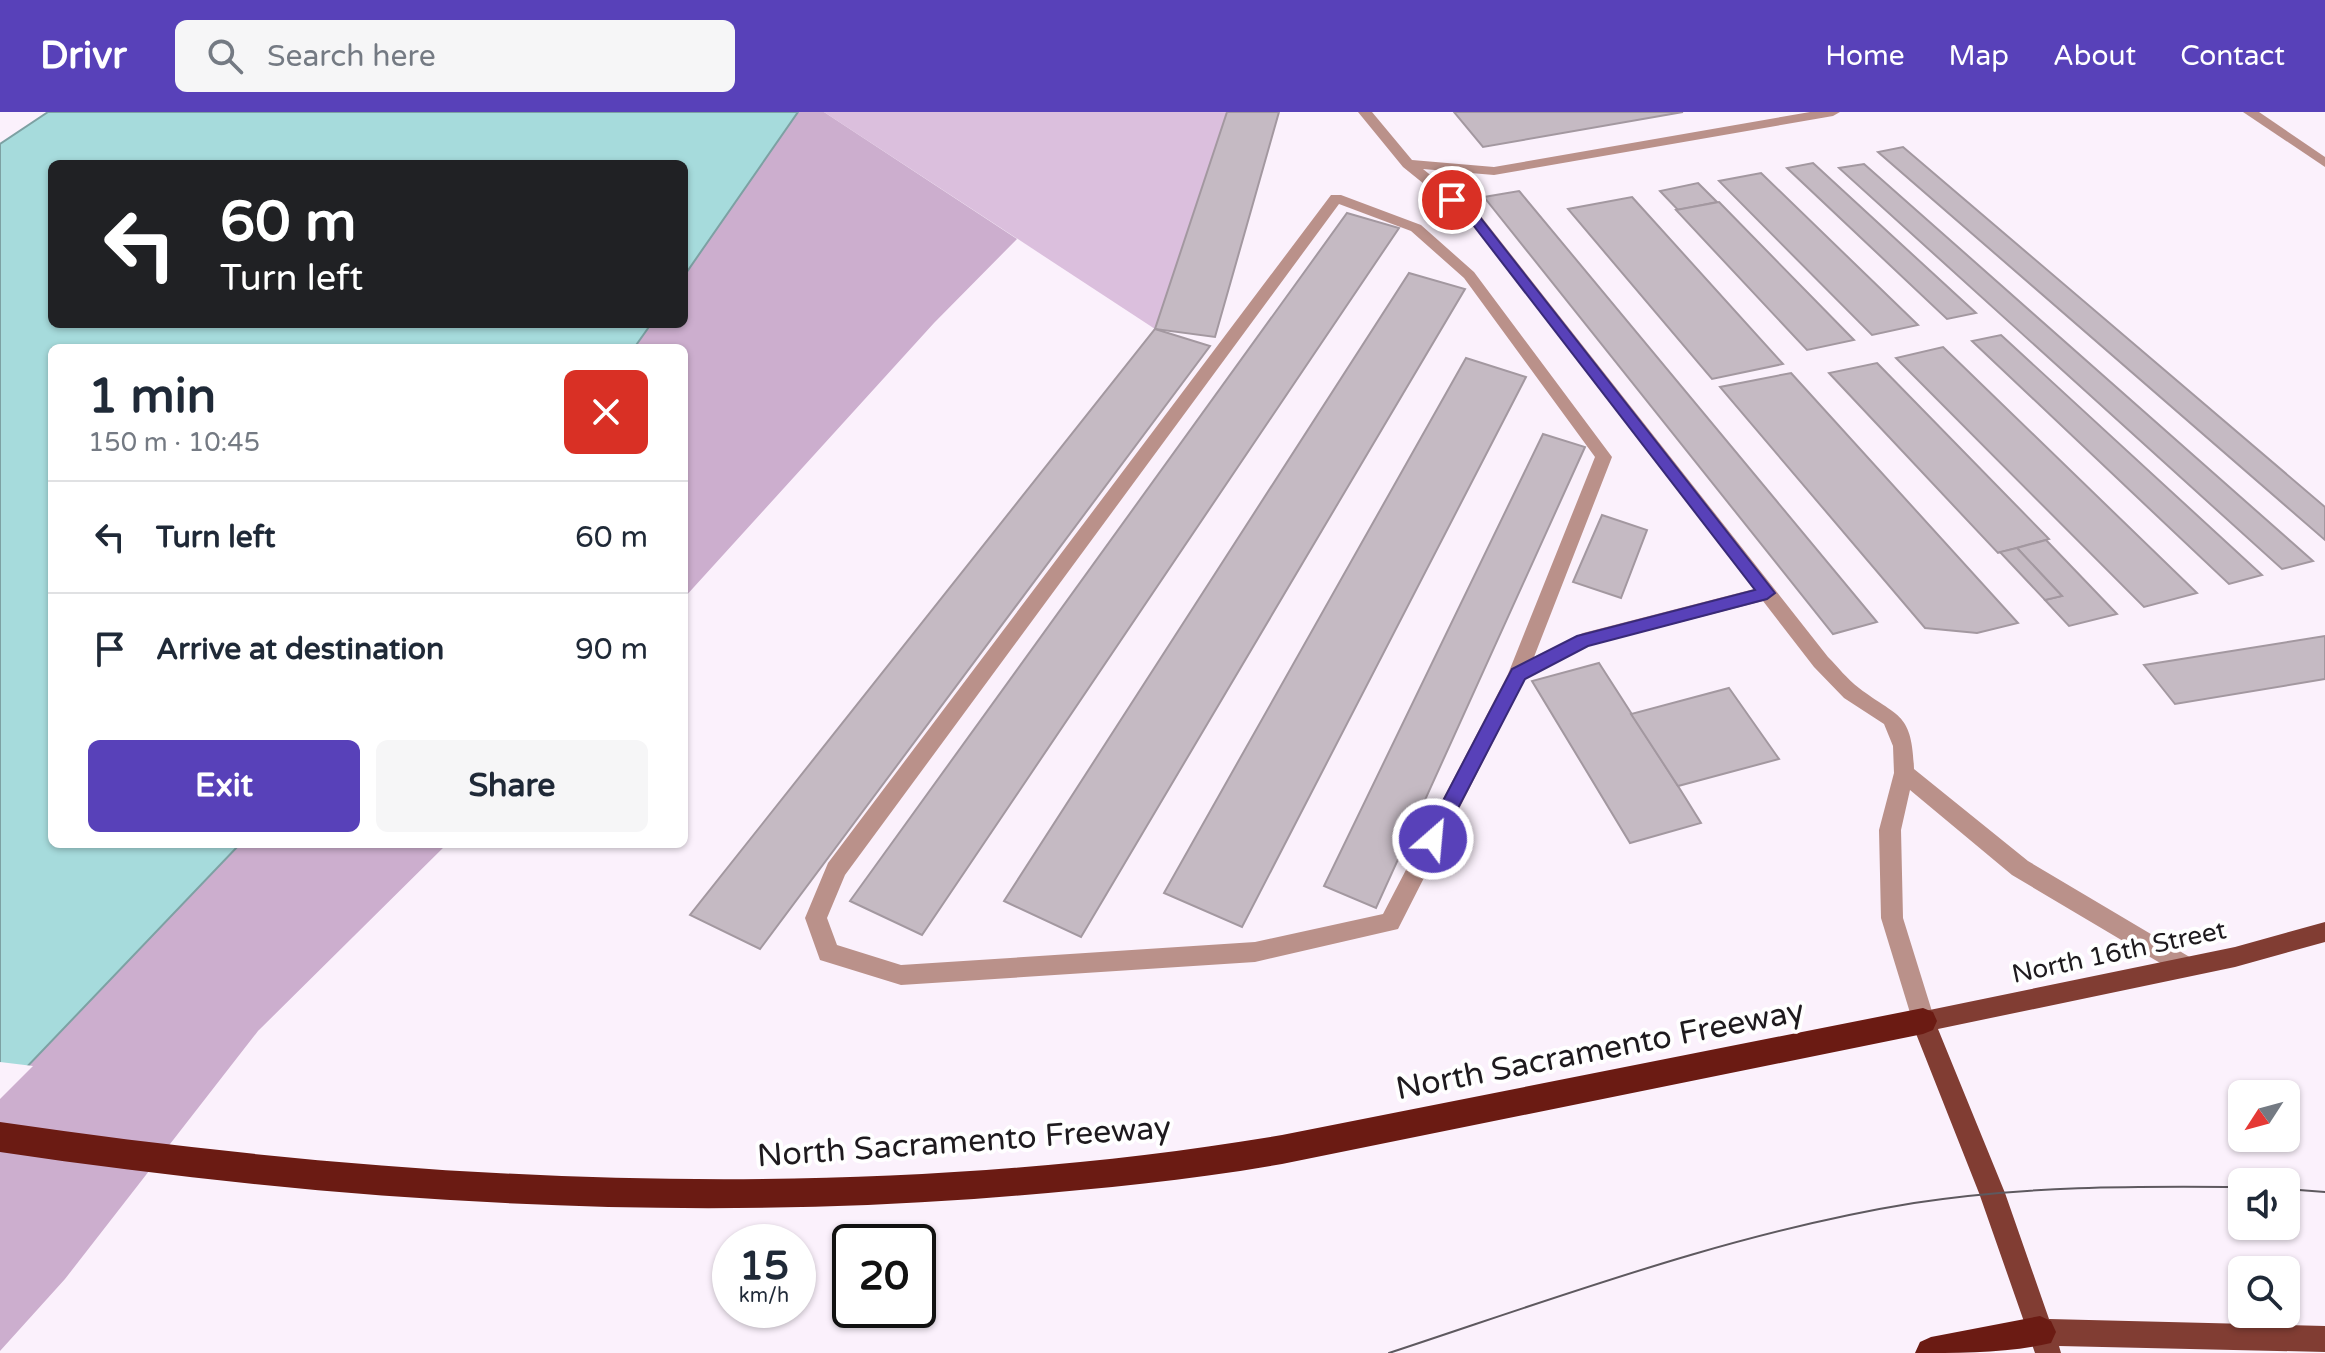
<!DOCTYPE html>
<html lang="en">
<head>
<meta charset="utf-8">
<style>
	body { margin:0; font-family:"Varela Round",sans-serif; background:#f6f6f7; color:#1f2937; height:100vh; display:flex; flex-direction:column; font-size:30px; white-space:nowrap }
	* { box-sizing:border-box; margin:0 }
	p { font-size:26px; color:#747a83 }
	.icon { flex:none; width:44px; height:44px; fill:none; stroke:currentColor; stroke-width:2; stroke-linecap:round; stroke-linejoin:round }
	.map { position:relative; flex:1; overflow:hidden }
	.side { position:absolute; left:48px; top:232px; width:640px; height:504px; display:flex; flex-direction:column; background:#fff; border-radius:12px; box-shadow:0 2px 6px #0004 }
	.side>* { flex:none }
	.banner { position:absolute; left:48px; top:48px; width:640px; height:168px; border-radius:12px; box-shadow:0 2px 6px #0004; background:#202124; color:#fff; overflow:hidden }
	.needle { width:52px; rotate:234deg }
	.buttons { position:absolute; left:2228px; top:968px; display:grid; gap:16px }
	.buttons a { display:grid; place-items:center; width:72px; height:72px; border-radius:12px; background:#fff; box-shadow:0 2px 6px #0004; font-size:40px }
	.speed { position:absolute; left:712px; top:1112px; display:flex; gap:16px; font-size:40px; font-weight:700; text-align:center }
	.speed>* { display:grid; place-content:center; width:104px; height:104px; border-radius:50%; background:#fff; box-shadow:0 2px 6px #0004; line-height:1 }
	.speed small { font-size:20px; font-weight:400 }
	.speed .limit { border:4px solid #111; border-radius:12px; background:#fff; color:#111 }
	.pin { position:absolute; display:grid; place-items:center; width:68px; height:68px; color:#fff; margin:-34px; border:4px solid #fff; border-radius:50%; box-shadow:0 2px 8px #0007 }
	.me { position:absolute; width:88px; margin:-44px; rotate:27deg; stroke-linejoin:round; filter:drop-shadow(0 0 6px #0008) }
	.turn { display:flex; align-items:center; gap:28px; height:168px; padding:0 40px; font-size:36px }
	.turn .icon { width:104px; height:104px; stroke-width:2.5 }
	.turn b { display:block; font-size:56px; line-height:68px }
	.round { display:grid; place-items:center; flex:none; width:84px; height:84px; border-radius:12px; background:#f6f6f7 }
	.headline { display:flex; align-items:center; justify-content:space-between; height:136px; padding:0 40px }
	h1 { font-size:48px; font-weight:800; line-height:60px }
	.button { display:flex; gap:16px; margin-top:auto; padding:16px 40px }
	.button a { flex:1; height:92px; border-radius:12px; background:#5841b9; color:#fff; font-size:32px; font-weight:800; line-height:92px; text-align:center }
	.button a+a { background:#f6f6f7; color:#1f2937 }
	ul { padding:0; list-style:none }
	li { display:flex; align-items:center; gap:24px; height:112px; padding:0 40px; border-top:2px solid #e0e1e3 }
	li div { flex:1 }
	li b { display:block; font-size:30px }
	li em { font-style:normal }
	header { display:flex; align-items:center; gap:48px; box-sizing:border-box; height:112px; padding:0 40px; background:#5841b9; color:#fff }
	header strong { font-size:38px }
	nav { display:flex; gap:44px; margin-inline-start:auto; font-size:28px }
	.search { width:560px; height:72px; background:#f6f6f7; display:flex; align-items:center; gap:20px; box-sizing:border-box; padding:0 28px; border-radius:12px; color:#747a83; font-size:30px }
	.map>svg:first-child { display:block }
</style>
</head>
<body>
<header>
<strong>Drivr</strong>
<div class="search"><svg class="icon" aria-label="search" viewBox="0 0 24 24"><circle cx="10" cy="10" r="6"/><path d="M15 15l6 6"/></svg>Search here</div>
<nav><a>Home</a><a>Map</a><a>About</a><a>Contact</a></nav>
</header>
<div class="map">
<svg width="2325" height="1241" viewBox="0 0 2325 1241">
	<rect width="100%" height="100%" fill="#fbf1fc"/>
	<polygon fill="#dbbfdd" points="824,0 1227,0 1155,217"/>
	<g fill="#ccaece">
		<polygon points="798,0 824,0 1017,127 934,211 684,486 684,236 634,236 651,212 684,212 684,164"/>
		<polygon points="240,732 447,732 258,919 65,1167 0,1239 0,983"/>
	</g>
	<polygon fill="#a6dbdc" stroke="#7da1a3" stroke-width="2" points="48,0 798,0 684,164 684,52 52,52 52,212 651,212 634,236 52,236 52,732 240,732 0,983 0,32"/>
	<polygon fill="#fbf1fc" points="0,950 33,954 0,987"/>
	<g fill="#c5bac3" stroke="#a398a0" stroke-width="2">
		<polygon points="1227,0 1279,0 1215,225 1155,217"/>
		<polygon points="1454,0 1683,0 1483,35"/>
		<polygon points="1903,35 2325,395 2325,428 1878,40"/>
		<polygon points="1813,51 1976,201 1947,207 1787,56"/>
		<polygon points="1864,52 2313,449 2282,457 1839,56"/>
		<polygon points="1761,61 1918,213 1872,223 1719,69"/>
		<polygon points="1698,71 1717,90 1678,98 1660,79"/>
		<polygon points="1519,79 1520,80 1877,510 1833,522 1484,85"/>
		<polygon points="1632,85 1783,252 1712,267 1568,97"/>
		<polygon points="1719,90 1854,228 1807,238 1676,98"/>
		<polygon points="1347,101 1399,116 922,823 850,789"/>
		<polygon points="1409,161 1465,177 1081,825 1004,789"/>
		<polygon points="1155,217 1210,234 760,837 690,803"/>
		<polygon points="2001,223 2262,463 2229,472 1972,229"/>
		<polygon points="1943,235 2197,481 2144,495 1896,246"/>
		<polygon points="1466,246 1526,265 1242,815 1164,781"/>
		<polygon points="1877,251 2049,427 1998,441 1829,261"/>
		<polygon points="1791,261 2018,511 1977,521 1925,516 1720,275"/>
		<polygon points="1543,322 1585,335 1376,796 1324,774"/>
		<polygon points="1602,403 1647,418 1621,486 1573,470"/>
		<polygon points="2046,428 2117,502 2069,514 2045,488 2062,484 2017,436"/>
		<polygon points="2017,436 2062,484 2045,488 2000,440"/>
		<polygon points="2325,524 2325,567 2175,592 2144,553"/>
		<polygon points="1599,551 1678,674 1701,711 1630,731 1532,569"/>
		<polygon points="1729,576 1779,647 1678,674 1631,602"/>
	</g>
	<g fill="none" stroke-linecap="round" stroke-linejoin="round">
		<g fill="#ba918a" fill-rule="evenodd">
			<path d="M1358 0H1372L1412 48 1494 55 1810 0H1840L1833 4 1494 63 1423 57 1480 103 1828 545C1838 555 1847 567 1859 576 1898 606 1912 599 1914 657L2028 749 2193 847 2196 854 2193 861 2185 864 2177 861 2012 763 1910 678 1901 718 1903 806 1935 909 1931 917 1923 920 1915 917 1881 806 1879 718 1894 661 1893 634 1884 612 1844 586 1814 555 1763 489 1588 534 1525 567 1398 817 1255 850 901 873 820 848 805 806 828 751 1331 83H1341L1421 113 1474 160 1612 345 1534 545 1583 521 1754 477 1470 109 1403 55ZM1339 92 1411 119 1464 166 1595 345 1508 562 1383 802 1255 830 901 853 837 833 827 806 845 763Z"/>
			<polygon points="2243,0 2259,0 2325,45 2325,55"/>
		</g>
		<polygon fill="#813d33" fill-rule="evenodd" points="2325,810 2325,830 2235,855 1938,917 2005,1081 2049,1207 2325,1214 2325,1240 2059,1234 2061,1241 2035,1241 1979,1081 1911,909 1915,901 2235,835"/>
		<g fill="#6b1b13" fill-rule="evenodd">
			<path d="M1923 896 1933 900 1937 909 1933 918 1923 922 1282 1052C1180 1070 1077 1079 974 1087 646 1110 324 1088 0 1040V1010C422 1072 859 1094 1282 1023Z"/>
			<path d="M2040 1204 2051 1209 2056 1220 2051 1231C2010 1241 1959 1241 1915 1241L1920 1230 1931 1225Z"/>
		</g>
		<g stroke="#5e595f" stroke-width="2">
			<polyline points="2286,1077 2325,1080"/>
			<path d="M1389 1241C1562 1184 1734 1120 1914 1091 2023 1074 2133 1074 2242 1075"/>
		</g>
	</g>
	<polygon fill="#5841b9" stroke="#392a78" stroke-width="2" points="1452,85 1479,104 1775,481 1767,487 1588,534 1525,567 1439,733 1433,735 1426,733 1423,727 1512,557 1577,524 1755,478 1470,109 1448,91 1446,88"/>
	<g text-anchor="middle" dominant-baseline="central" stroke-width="8" stroke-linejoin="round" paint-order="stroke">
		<g font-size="26" fill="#1e1a1e" stroke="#fff">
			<text transform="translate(2119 840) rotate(-12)">North 16th Street</text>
		</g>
		<g font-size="32" fill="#1e1a1e" stroke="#fff">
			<text transform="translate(1600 938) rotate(-11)">North Sacramento Freeway</text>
			<text transform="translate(964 1030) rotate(-4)">North Sacramento Freeway</text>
		</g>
	</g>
</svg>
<div class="buttons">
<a><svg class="needle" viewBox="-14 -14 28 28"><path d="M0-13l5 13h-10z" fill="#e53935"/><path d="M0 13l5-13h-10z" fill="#747a83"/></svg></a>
<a><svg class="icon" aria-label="sound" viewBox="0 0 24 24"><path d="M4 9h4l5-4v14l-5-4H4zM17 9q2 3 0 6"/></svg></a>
<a><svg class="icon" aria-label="search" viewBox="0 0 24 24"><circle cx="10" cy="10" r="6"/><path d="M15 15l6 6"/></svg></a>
</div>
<div class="speed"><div>15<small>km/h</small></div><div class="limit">20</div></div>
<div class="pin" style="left:1452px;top:88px;background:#d93025"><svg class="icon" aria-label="arrive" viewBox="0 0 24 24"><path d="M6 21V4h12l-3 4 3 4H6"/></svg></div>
<svg class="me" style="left:1433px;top:727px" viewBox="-20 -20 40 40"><circle r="17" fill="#5841b9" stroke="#fff" stroke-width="3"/><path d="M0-11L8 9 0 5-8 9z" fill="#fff"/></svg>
<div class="banner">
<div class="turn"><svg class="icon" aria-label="left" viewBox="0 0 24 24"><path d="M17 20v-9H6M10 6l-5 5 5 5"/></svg><div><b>60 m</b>Turn left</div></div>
</div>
<section class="side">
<div class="headline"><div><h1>1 min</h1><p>150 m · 10:45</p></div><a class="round" style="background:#d93025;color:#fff"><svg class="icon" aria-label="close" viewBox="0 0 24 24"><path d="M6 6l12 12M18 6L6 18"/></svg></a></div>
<ul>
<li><svg class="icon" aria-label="left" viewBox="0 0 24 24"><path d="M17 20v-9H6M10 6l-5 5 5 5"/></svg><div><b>Turn left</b></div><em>60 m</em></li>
<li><svg class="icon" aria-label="arrive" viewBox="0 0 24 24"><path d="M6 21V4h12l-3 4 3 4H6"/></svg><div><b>Arrive at destination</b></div><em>90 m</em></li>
</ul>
<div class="button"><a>Exit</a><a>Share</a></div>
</section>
</div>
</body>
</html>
